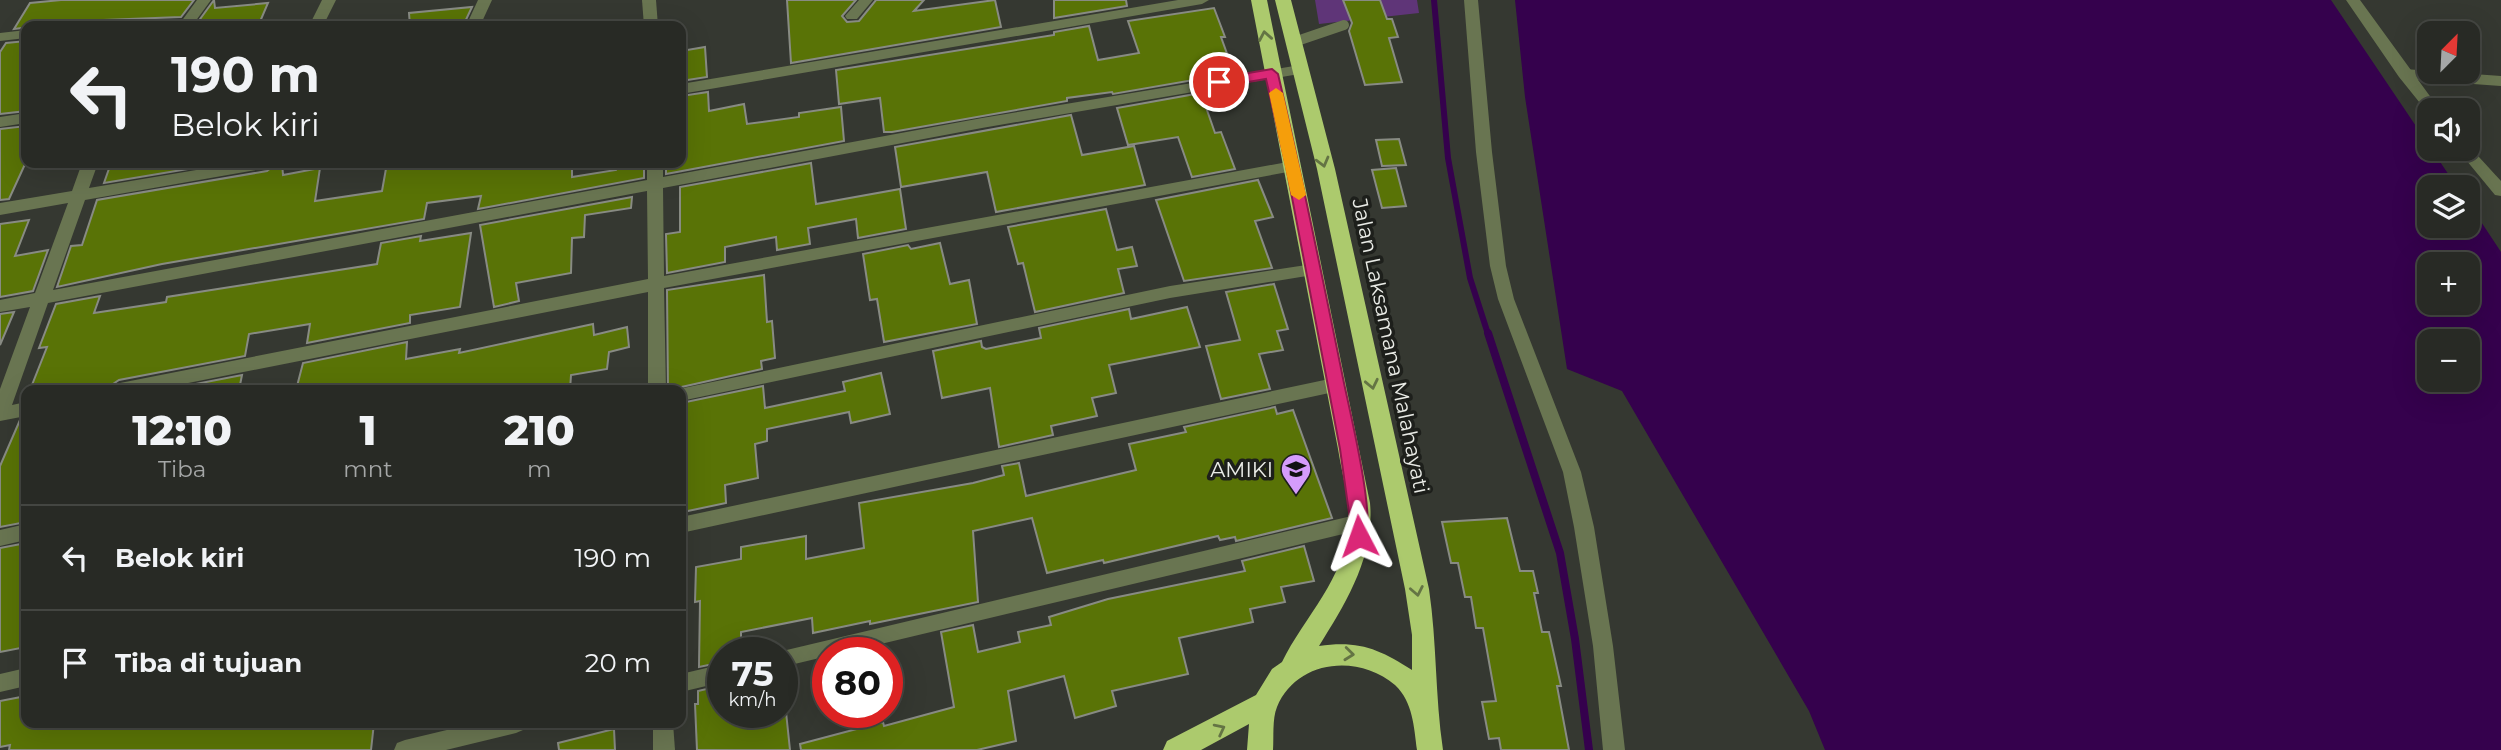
<!DOCTYPE html>
<html lang="id">
<head>
<meta charset="utf-8">
<style>
	body { margin:0; font-family:Montserrat,sans-serif; background:#343632; color:#f1f3f6; height:100vh; display:flex; flex-direction:column; font-size:26px; white-space:nowrap }
	* { box-sizing:border-box; margin:0 }
	p { font-size:23px; color:#a5a7a7 }
	.icon { flex:none; width:38px; height:38px; fill:none; stroke:currentColor; stroke-width:2; stroke-linecap:round; stroke-linejoin:round }
	.map { position:relative; flex:1; overflow:hidden }
	.panel { position:absolute; left:21px; top:385px; width:665px; height:343px; display:flex; flex-direction:column; background:#282a25; border-radius:14px; box-shadow:0 7px 28px #0002,0 0 0 2px #444642 }
	.panel>* { flex:none }
	.hud { position:absolute; left:21px; top:21px; width:665px; height:147px; border-radius:14px; box-shadow:0 7px 28px #0002,0 0 0 2px #444642; background:#282a25; color:#f1f3f6; overflow:hidden }
	.needle { width:46px; rotate:24deg }
	.tools { position:absolute; left:2417px; top:21px; display:grid; gap:14px }
	.tools a { display:grid; place-items:center; width:63px; height:63px; border-radius:14px; background:#282a25; box-shadow:0 7px 28px #0002,0 0 0 2px #444642; font-size:35px }
	.speed { position:absolute; left:707px; top:637px; display:flex; gap:14px; font-size:35px; font-weight:700; text-align:center }
	.speed>* { display:grid; place-content:center; width:91px; height:91px; border-radius:50%; background:#282a25; box-shadow:0 7px 28px #0002,0 0 0 2px #444642; line-height:1 }
	.speed small { font-size:18px; font-weight:400 }
	.speed .limit { border:10px solid #d22; background:#fff; color:#111 }
	.pin { position:absolute; display:grid; place-items:center; width:60px; height:60px; color:#fff; margin:-30px; border:4px solid #fff; border-radius:50%; box-shadow:0 2px 7px #0007 }
	.me { position:absolute; width:77px; margin:-38px; rotate:356deg; stroke-linejoin:round; filter:drop-shadow(0 0 5px #0008) }
	.turn { display:flex; align-items:center; gap:24px; height:147px; padding:0 35px; font-size:32px }
	.turn .icon { width:91px; height:91px; stroke-width:2.5 }
	.turn b { display:block; font-size:49px; line-height:60px }
	.eta { display:flex; justify-content:space-evenly; align-items:center; height:119px; text-align:center }
	.eta b { font-size:42px; font-weight:800; line-height:49px }
	ul { padding:0; list-style:none }
	li { display:flex; align-items:center; gap:21px; height:105px; padding:0 35px; border-top:2px solid #444642 }
	li div { flex:1 }
	li b { display:block; font-size:26px }
	li em { font-style:normal }
	.map>svg:first-child { display:block }
</style>
</head>
<body>
<div class="map">
<svg width="2501" height="750" viewBox="0 0 2501 750">
	<rect width="100%" height="100%" fill="#353831"/>
	<polygon fill="#5f3578" points="1315,0 1417,0 1419,13 1319,24"/>
	<path fill="#35014d" fill-rule="evenodd" d="M1515 0H2331L2457 187H2429V226H2468V202L2501 252V750H1825L1809 711 1622 391 1567 369 1525 97ZM2429 264H2468V303H2429ZM2429 341H2468V380H2429Z"/>
	<g fill="none" stroke-linecap="round" stroke-linejoin="round">
		<polyline stroke="#35014d" stroke-width="6" points="1434,0 1448,158 1470,278 1488,334"/>
		<polyline stroke="#35014d" stroke-width="8" points="1488,333 1560,553 1575,639 1589,750"/>
	</g>
	<g fill="#597306" stroke="#888b83" stroke-width="2">
		<polygon points="61,0 194,0 181,17 77,21 14,29 30,3"/>
		<polygon points="214,0 215,8 268,3 259,24 195,26"/>
		<polygon points="787,0 856,0 842,16 847,22 859,21 876,0 924,0 914,11 995,0 1001,27 791,63"/>
		<polygon points="1054,0 1126,0 1127,6 1054,18"/>
		<polygon points="1343,0 1380,0 1387,19 1392,19 1398,37 1389,38 1402,82 1365,85 1349,31 1352,23"/>
		<polygon points="472,7 463,26 410,26 409,13"/>
		<polygon points="1214,8 1225,37 1221,37 1234,73 1113,94 1112,92 1067,98 1067,101 892,132 884,132 880,98 839,104 836,70 1054,35 1054,32 1089,26 1098,60 1139,53 1128,21"/>
		<polygon points="26,41 26,111 0,114 0,52 6,43"/>
		<polygon points="705,47 707,77 681,81 681,51"/>
		<polygon points="708,92 709,111 744,104 747,124 799,117 799,113 841,107 844,141 666,174 666,163 681,163 681,96"/>
		<polygon points="1201,93 1215,133 1221,132 1235,169 1192,177 1178,137 1128,145 1117,108"/>
		<polygon points="1071,115 1082,155 1134,146 1145,185 996,212 987,172 901,187 895,147"/>
		<polygon points="26,126 26,162 9,199 0,200 0,129"/>
		<polygon points="1399,139 1406,165 1382,166 1376,140"/>
		<polygon points="111,163 224,163 104,183"/>
		<polygon points="277,163 282,163 283,175 320,168 315,201 382,191 387,163 572,163 572,177 616,170 617,163 644,163 644,178 478,209 481,196 427,203 424,219 162,264 57,287 71,246 82,245 97,200 267,171"/>
		<polygon points="811,163 816,204 900,189 906,229 858,238 856,219 808,228 810,244 777,250 776,237 725,247 725,262 667,273 666,234 680,232 680,187"/>
		<polygon points="1396,168 1406,206 1382,208 1372,170"/>
		<polygon points="1258,180 1273,217 1255,221 1272,268 1184,281 1156,200"/>
		<polygon points="632,197 631,208 585,215 584,237 572,238 571,273 516,283 519,301 494,307 480,225"/>
		<polygon points="1106,209 1117,250 1132,247 1137,266 1118,269 1124,293 1035,312 1023,263 1018,264 1008,227"/>
		<polygon points="29,220 15,256 48,250 33,291 0,297 0,224"/>
		<polygon points="471,233 460,307 410,315 410,323 307,343 310,324 249,334 245,356 119,380 110,386 86,390 30,390 47,347 39,348 56,304 100,296 94,313 166,302 167,297 377,264 381,243 421,236 420,241"/>
		<polygon points="940,243 950,284 969,280 977,324 884,342 877,299 870,300 863,254 908,245 911,249"/>
		<polygon points="764,275 767,322 772,321 775,358 761,361 762,369 668,390 667,290"/>
		<polygon points="1274,284 1288,329 1277,331 1283,350 1259,354 1270,389 1221,399 1206,346 1240,340 1226,292"/>
		<polygon points="1187,307 1200,347 1109,365 1116,393 1092,398 1097,416 1051,426 1053,435 999,447 990,388 942,398 933,351 981,341 982,347 986,349 1041,338 1039,328 1129,309 1131,319"/>
		<polygon points="14,312 0,345 0,314"/>
		<polygon points="593,324 594,335 627,327 629,347 609,352 607,369 571,375 570,390 296,390 303,363 407,342 406,359 460,349 459,353"/>
		<polygon points="881,373 890,414 851,423 849,412 767,429 767,441 755,444 758,478 725,485 726,503 683,512 681,403 763,386 765,408 845,391 843,382"/>
		<polygon points="242,375 239,390 165,390"/>
		<polygon points="1275,407 1277,414 1293,410 1332,518 1236,541 1235,537 1220,540 1218,536 1104,563 1103,560 1047,573 1032,518 973,531 978,602 870,624 870,621 813,633 812,618 741,632 741,653 723,653 723,662 699,667 700,601 695,602 696,567 741,559 741,547 806,536 806,559 864,548 859,503 973,483 1004,475 1002,466 1019,463 1026,496 1136,470 1129,444 1186,432 1184,427"/>
		<polygon points="26,419 26,522 0,527 0,466 20,420"/>
		<polygon points="1507,518 1520,571 1533,571 1538,593 1534,593 1542,632 1549,632 1561,686 1557,686 1569,750 1501,750 1499,738 1489,739 1482,702 1496,701 1483,628 1476,628 1471,597 1465,597 1458,563 1451,563 1442,522"/>
		<polygon points="26,543 26,647 0,652 0,548"/>
		<polygon points="1304,546 1314,581 1281,587 1285,602 1250,609 1253,622 1179,638 1188,674 1112,691 1116,706 1075,718 1064,676 1008,691 1016,741 977,750 801,750 800,744 883,722 884,726 954,707 941,632 973,625 978,652 1020,642 1018,632 1051,625 1049,617 1108,599 1245,571 1242,561"/>
		<polygon points="723,685 723,712 786,712 790,750 697,750 695,704 698,704 698,691"/>
		<polygon points="26,696 26,723 374,723 371,750 9,750 10,745 0,747 0,701"/>
		<polygon points="614,729 615,750 559,750 558,743"/>
	</g>
	<g fill="none" stroke-linecap="round" stroke-linejoin="round">
		<g stroke="#697551" stroke-width="10">
			<polyline points="1294,42 1344,25"/>
			<polyline points="2404,74 2501,81"/>
		</g>
		<g fill="#697551" fill-rule="evenodd">
			<polygon points="197,0 211,0 192,26 178,26"/>
			<polygon points="322,0 336,0 323,26 309,26"/>
			<polygon points="478,0 492,0 480,26 466,26"/>
			<polygon points="642,0 656,0 658,26 644,26"/>
			<polygon points="859,0 873,0 857,19 847,19 845,16"/>
			<polygon points="1178,0 1209,0 1202,4 681,94 681,84"/>
			<polygon points="1464,0 1478,0 1492,152 1506,266 1514,299 1581,472 1594,527 1613,646 1625,750 1603,750 1593,646 1574,527 1563,472 1498,299 1490,266 1476,152"/>
			<polygon points="2346,0 2360,0 2440,110 2429,110 2428,113 2399,77"/>
			<polygon points="26,30 26,38 0,41 0,33"/>
			<polygon points="1300,65 1307,70 1305,73 982,128 663,188 664,276 1293,161 1301,166 1293,171 664,288 666,390 648,390 648,292 153,390 111,390 114,385 120,383 648,279 647,191 48,303 12,405 26,402 26,416 0,421 0,389 30,307 0,312 0,300 35,293 68,203 0,215 0,203 72,191 82,163 98,163 89,188 238,163 275,163 267,168 85,200 53,290 647,180 647,163 663,163 663,177 982,118"/>
			<polygon points="26,113 26,123 0,127 0,117"/>
			<polygon points="2468,145 2501,181 2501,196 2495,195 2457,149 2468,149"/>
			<polygon points="1313,264 1319,266 1321,270 1319,274 1170,298 681,401 681,390 674,390 1170,286"/>
			<polygon points="1334,378 1340,380 1343,385 1340,390 1334,392 681,533 681,517"/>
			<polygon points="1360,514 1367,516 1369,522 1367,528 1360,530 843,653 828,653 828,656 782,667 782,653 774,653"/>
			<polygon points="26,524 26,540 0,546 0,530"/>
			<polygon points="723,664 723,682 681,692 681,674"/>
			<polygon points="26,668 26,686 0,692 0,674"/>
			<polygon points="476,723 527,723 523,730 516,733 446,750 394,750 397,743 405,740"/>
			<polygon points="653,723 673,723 675,750 653,750"/>
		</g>
		<path fill="#acca6d" fill-rule="evenodd" d="M1251 0H1267L1370 503C1375 556 1346 603 1319 646 1358 640 1380 649 1412 670V635L1405 589 1317 169 1275 0H1291L1335 169 1429 589C1437 643 1435 696 1443 750H1417C1414 727 1413 702 1395 685 1358 653 1296 660 1277 707 1272 719 1274 737 1273 750H1247L1249 724 1201 750H1163L1167 741 1256 695 1272 669 1282 662C1304 617 1346 578 1348 525 1350 500 1342 474 1338 449Z"/>
	</g>
	<defs><path id="oneway-chevron" d="M-2-3.5L2.5 0L-2 3.5" fill="none" stroke-width="1.6" stroke-linecap="round" stroke-linejoin="round" transform="scale(1.75)"/></defs>
	<g stroke="#647444">
		<use href="#oneway-chevron" transform="translate(1265 36) rotate(-100)"/>
		<use href="#oneway-chevron" transform="translate(1323 162) rotate(75)"/>
		<use href="#oneway-chevron" transform="translate(1372 384) rotate(78)"/>
		<use href="#oneway-chevron" transform="translate(1417 591) rotate(79)"/>
		<use href="#oneway-chevron" transform="translate(1349 654) rotate(6)"/>
		<use href="#oneway-chevron" transform="translate(1220 729) rotate(-27)"/>
	</g>
	<path fill="#db2777" stroke="#8e194d" stroke-width="2" d="M1272 69 1278 74C1302 176 1323 280 1344 383 1350 412 1376 518 1365 541L1359 543 1353 541 1340 449 1286 166 1266 79 1219 87 1213 82 1219 78Z"/>
	<polygon fill="#f59e0b" points="1276,88 1283,93 1306,195 1299,200 1291,195 1269,93"/>
	<defs>
		<g id="university-pin" transform="scale(1.575)"><path d="M0 17L-7.5 6A9.5 9.5 0 1 1 7.5 6Z" fill="#d59cfb" stroke="#1d1f1b"/><path d="M0-5L7-2L0 1L-7-2ZM-4 1L0 2.5L4 1V4Q0 6-4 4Z" fill="#111"/></g>
	</defs>
	<g fill-rule="evenodd">
		<use href="#university-pin" x="1296" y="469"/>
	</g>
	<g text-anchor="middle" dominant-baseline="central" stroke-width="7" stroke-linejoin="round" paint-order="stroke">
		<g font-size="21" fill="#eaece7" stroke="#1d1f1b">
			<text transform="translate(1391 346) rotate(78)">Jalan Laksamana Malahayati</text>
		</g>
		<g font-size="21" fill="#eaece7" stroke="#1d1f1b" text-anchor="end">
			<text x="1273" y="469">AMIKI</text>
		</g>
	</g>
</svg>
<div class="tools">
<a><svg class="needle" viewBox="-14 -14 28 28"><path d="M0-13l5 13h-10z" fill="#e53935"/><path d="M0 13l5-13h-10z" fill="#a5a7a7"/></svg></a>
<a><svg class="icon" aria-label="sound" viewBox="0 0 24 24"><path d="M4 9h4l5-4v14l-5-4H4zM17 9q2 3 0 6"/></svg></a>
<a><svg class="icon" aria-label="layers" viewBox="0 0 24 24"><path d="M12 4l9 5-9 5-9-5zM3 14l9 5 9-5"/></svg></a>
<a>+</a>
<a>−</a>
</div>
<div class="speed"><div>75<small>km/h</small></div><div class="limit">80</div></div>
<div class="pin" style="left:1219px;top:82px;background:#d93025"><svg class="icon" aria-label="arrive" viewBox="0 0 24 24"><path d="M6 21V4h12l-3 4 3 4H6"/></svg></div>
<svg class="me" style="left:1359px;top:536px" viewBox="-20 -20 40 40"><path d="M0-17L14 15 0 8-14 15z" fill="#db2777" stroke="#fff" stroke-width="4"/></svg>
<div class="hud">
<div class="turn"><svg class="icon" aria-label="left" viewBox="0 0 24 24"><path d="M17 20v-9H6M10 6l-5 5 5 5"/></svg><div><b>190 m</b>Belok kiri</div></div>
</div>
<section class="panel">
<div class="eta">
<div><b>12:10</b><p>Tiba</p></div>
<div><b>1</b><p>mnt</p></div>
<div><b>210</b><p>m</p></div>
</div>
<ul>
<li><svg class="icon" aria-label="left" viewBox="0 0 24 24"><path d="M17 20v-9H6M10 6l-5 5 5 5"/></svg><div><b>Belok kiri</b></div><em>190 m</em></li>
<li><svg class="icon" aria-label="arrive" viewBox="0 0 24 24"><path d="M6 21V4h12l-3 4 3 4H6"/></svg><div><b>Tiba di tujuan</b></div><em>20 m</em></li>
</ul>
</section>
</div>
</body>
</html>
